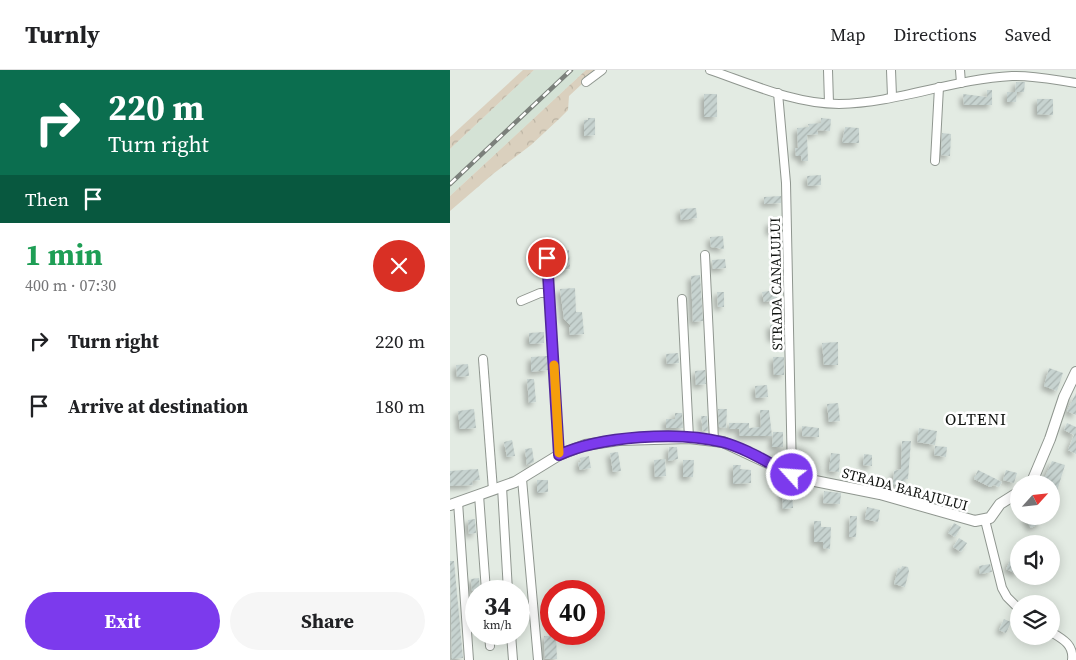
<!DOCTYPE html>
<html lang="en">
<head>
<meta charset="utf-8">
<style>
	body { margin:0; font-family:"Source Serif 4",serif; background:#f6f6f6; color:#202124; height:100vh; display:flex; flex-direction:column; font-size:19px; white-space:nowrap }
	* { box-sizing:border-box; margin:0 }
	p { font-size:16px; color:#757577 }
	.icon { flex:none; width:28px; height:28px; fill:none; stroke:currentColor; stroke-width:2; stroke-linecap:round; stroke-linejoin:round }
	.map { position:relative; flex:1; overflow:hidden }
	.details { display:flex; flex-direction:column; background:#fff; width:450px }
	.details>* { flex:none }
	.top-card { background:#0b6e4f; color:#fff; overflow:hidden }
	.needle { width:32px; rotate:63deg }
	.controls { position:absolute; left:560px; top:405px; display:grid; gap:10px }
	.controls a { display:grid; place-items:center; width:50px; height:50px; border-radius:50%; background:#fff; box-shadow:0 2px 12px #0003; font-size:25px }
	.speed { position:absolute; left:15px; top:510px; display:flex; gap:10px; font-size:25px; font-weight:700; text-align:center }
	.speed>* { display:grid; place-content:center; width:65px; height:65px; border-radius:50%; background:#fff; box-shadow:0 2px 12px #0003; line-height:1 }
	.speed small { font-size:12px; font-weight:400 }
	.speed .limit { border:8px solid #d22; background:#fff; color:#111 }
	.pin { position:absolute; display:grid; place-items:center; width:42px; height:42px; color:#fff; margin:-21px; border:2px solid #fff; border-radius:50%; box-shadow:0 1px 5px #0007 }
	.me { position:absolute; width:55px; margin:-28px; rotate:296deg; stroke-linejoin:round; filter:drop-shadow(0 0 4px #0008) }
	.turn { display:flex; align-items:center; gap:18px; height:105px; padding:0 25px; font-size:22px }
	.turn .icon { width:65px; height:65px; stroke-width:2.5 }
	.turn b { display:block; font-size:35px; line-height:42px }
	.then { display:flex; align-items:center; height:48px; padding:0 25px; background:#0003; gap:10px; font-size:19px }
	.round { display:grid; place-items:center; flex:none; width:52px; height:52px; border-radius:26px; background:#f6f6f6 }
	.overview { display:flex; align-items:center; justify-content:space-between; height:85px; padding:0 25px }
	h1 { font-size:30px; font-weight:700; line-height:38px; color:#1e9e55 }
	.action { display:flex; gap:10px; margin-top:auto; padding:10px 25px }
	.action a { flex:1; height:58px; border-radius:30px; background:#7c3aed; color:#fff; font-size:20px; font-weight:700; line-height:58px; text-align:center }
	.action a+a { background:#f6f6f6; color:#202124 }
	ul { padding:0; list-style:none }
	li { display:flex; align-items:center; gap:15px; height:65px; padding:0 25px }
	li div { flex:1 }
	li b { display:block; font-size:19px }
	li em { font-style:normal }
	header { display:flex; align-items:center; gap:30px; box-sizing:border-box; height:70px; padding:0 25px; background:#fff; border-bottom:1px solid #e0e0e0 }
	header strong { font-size:24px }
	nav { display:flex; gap:28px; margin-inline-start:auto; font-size:18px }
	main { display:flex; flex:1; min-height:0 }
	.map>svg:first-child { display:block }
</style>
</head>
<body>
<header>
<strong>Turnly</strong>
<nav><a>Map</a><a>Directions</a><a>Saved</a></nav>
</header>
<main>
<section class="details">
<div class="top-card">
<div class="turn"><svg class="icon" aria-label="right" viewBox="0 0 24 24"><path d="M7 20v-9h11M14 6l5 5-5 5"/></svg><div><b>220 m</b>Turn right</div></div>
<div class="then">Then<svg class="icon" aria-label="arrive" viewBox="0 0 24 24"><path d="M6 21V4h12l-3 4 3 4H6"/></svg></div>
</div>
<div class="overview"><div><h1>1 min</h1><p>400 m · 07:30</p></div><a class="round" style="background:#d93025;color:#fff"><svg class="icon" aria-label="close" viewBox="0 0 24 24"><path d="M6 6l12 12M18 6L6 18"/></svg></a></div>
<ul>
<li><svg class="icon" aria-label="right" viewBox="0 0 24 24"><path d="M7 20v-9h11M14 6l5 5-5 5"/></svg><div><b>Turn right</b></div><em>220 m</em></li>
<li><svg class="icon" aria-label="arrive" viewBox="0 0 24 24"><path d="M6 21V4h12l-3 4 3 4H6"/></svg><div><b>Arrive at destination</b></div><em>180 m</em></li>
</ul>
<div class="action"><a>Exit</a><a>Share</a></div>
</section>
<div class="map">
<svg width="626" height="590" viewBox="0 0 626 590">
	<defs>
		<pattern id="forest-crowns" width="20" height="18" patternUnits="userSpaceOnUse" patternTransform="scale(1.25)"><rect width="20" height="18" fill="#dad0be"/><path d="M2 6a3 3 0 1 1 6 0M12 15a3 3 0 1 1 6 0" fill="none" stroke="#bab2a2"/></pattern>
		<pattern id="building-hatch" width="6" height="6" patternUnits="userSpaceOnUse" patternTransform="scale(1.25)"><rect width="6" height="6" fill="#c7d3d0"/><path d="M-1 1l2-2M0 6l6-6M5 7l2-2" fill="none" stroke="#aab4b1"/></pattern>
		<filter id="shadow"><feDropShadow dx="-3.5" dy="3.5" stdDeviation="2.5" flood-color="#0004"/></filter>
	</defs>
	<rect width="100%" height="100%" fill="#e3ebe3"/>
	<polygon fill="#d4e2d5" points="84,0 136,0 0,126 0,79"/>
	<g fill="url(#forest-crowns)">
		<polygon points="73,0 84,0 0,79 0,67"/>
		<polygon points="136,0 147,0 119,26 118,40 109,49 81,75 43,104 0,141 0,126"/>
	</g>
	<g fill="url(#building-hatch)" filter="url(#shadow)">
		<polygon points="566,12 575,12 574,22 565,22"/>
		<polygon points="537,20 542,20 542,35 514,35 513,24 537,27"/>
		<polygon points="557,22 567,22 566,32 557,32"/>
		<rect x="254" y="24" width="13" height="23"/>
		<polygon points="587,29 603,29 603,45 587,44"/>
		<polygon points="138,48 145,48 145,65 134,66 134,50 138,50"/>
		<polygon points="371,48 381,49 380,61 367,60 368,64 357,65 358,91 352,91 351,86 346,86 345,78 348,78 347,58 359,57 358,54 371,53"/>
		<polygon points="395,57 409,58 409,73 392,73"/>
		<polygon points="492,63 501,64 500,86 491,85"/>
		<polygon points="371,105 371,115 358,116 357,106"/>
		<polygon points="331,126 331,133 314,134 314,127"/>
		<polygon points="246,138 247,148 231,150 230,139"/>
		<rect x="319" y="152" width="12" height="10"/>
		<polygon points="273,166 274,179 261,177 260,167"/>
		<polygon points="119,180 120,199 106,200 105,181"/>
		<polygon points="275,189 276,198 263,199 262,190"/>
		<polygon points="250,205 253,251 243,252 241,206"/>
		<polygon points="125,218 126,242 132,242 134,264 120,265 119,258 121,256 114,249 110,219"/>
		<polygon points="326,220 327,230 314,232 312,222"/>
		<polygon points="267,222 274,222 274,237 268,237"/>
		<polygon points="332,254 333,269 321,268 320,255"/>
		<polygon points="94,262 94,273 79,274 79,263"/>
		<polygon points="388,272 388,295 374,295 372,273"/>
		<polygon points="228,283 229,293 217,294 216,284"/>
		<polygon points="97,286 98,300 81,302 81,287"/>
		<polygon points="323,287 334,287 334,305 324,305"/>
		<polygon points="18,294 19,306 7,307 6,295"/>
		<polygon points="599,298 613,303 607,321 594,316"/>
		<polygon points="255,300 256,314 246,315 245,301"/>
		<polygon points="77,309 84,309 86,332 79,333"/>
		<polygon points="317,315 318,327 306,328 305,316"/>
		<polygon points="626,323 626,345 617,341"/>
		<polygon points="388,333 390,351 379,352 377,334"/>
		<polygon points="24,339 26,358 10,359 8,341"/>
		<polygon points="268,339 277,339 276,358 269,357"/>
		<polygon points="310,340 319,340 322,366 290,366 289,359 279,359 279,353 299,353 299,358 311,357"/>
		<polygon points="225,343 232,343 233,358 216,358 216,349 225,349"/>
		<polygon points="251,346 257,346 258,361 253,361"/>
		<polygon points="617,353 626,357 626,384 618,380 624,365 614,360"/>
		<polygon points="352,356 369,358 369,367 352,366"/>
		<polygon points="469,358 487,361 485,375 467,372"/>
		<polygon points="323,362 333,362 333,377 322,377"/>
		<polygon points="62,370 65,386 57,387 54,372"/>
		<polygon points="452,371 461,371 458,409 455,409 455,415 443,414 444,401 451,399"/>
		<polygon points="485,376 497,377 496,387 484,385"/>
		<polygon points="219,377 227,377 228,389 218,391"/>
		<polygon points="82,378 84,392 77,395 75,379"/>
		<polygon points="168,382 171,401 163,402 160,383"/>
		<polygon points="381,383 390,384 389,402 379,401"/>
		<polygon points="414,384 422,385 422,396 413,395"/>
		<polygon points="139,386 141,398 130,400 128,393 131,392 130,388"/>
		<polygon points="215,389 216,406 205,407 204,390"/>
		<polygon points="233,390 244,390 243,407 233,407"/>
		<polygon points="602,391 615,395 607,421 601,419 601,414 589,414 592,406 595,407"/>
		<polygon points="283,395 291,395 290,399 301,400 301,413 283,414"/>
		<polygon points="28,399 30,410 22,411 23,415 0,416 0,401"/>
		<polygon points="528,400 552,412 549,417 544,415 540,417 524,409"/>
		<polygon points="556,400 567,403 564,413 553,410"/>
		<polygon points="87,410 98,410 98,422 87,423"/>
		<polygon points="342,421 343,438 333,439 332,422"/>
		<polygon points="374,421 391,423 390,434 373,433"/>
		<polygon points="417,437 430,440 428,452 415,449"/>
		<polygon points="400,446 407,446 406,467 399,467"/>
		<polygon points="574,446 588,446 591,453 581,458"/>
		<polygon points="25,449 26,463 19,464 18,450"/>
		<polygon points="364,451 371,451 371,457 381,457 380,479 373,478 373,472 364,472"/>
		<polygon points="504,453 511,457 505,467 498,463"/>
		<polygon points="509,468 517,473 511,482 503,477"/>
		<polygon points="561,489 567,492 566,494 569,496 567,504 556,499"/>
		<polygon points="0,491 4,491 13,588 2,589"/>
		<polygon points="540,494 542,502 530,504 529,496"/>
		<polygon points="452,496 458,497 459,501 455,517 444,514 448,498 451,499"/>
		<polygon points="29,508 30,521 22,521 21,509"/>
		<polygon points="554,549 561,552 556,563 549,560"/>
		<polygon points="94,566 106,566 107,589 95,589"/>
	</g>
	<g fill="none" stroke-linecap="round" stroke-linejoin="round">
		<g stroke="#8f968f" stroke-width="10">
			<g id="minor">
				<path d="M260 0C301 14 345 34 389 34 447 33 503 9 562 6 583 5 605 10 626 13"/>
				<polyline points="378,0 379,33"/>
				<polyline points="441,0 442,26"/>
				<polyline points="510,0 511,13"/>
				<polyline points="136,12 152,0"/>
				<polyline points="328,23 336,113 342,405"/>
				<polyline points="485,91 489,17"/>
				<polyline points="255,185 264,371"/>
				<polyline points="97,189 109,385"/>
				<polyline points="232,229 239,368"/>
				<polyline points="71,231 90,223 99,223"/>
				<polyline points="33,289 43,420"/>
				<polyline points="72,409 88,590"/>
				<polyline points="52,417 58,521"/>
				<polyline points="29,425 36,521"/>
				<polyline points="8,432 19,590"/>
				<polyline points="535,450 552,518 557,527 569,539"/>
				<path d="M601 562C613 569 624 575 622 590"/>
				<polyline points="39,564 40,576"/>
				<polyline points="61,564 63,590"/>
			</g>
		</g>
		<g stroke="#8f968f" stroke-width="12">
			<g id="tertiary">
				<polyline points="581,414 600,369 614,327 626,302"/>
				<polyline points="0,435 65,412 109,385 135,375 169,370 239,368 273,372 350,408 430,424 525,451 540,448 550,434 569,422"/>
			</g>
		</g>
		<use href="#minor" stroke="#fff" stroke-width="8"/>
		<use href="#tertiary" stroke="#fff" stroke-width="10"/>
		<g stroke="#7b807b" stroke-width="4.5">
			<polyline id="rail" points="0,114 121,0"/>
		</g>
		<use href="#rail" stroke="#fff" stroke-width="2.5" stroke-dasharray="8" stroke-linecap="butt"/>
	</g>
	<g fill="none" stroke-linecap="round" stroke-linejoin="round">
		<g stroke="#51269a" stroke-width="12">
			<path id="route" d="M97 188 109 385C150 366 229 361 272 372 296 378 320 394 342 405"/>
		</g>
		<use href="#route" stroke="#7c3aed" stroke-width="9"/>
		<polyline stroke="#f59e0b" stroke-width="9" points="104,295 109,383"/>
	</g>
	<g text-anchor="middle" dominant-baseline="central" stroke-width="5" stroke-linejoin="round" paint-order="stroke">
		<g font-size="14" fill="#0f120f" stroke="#fff">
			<text transform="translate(326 214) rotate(-91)">STRADA CANALULUI</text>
			<text transform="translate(455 419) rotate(15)">STRADA BARAJULUI</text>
		</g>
		<g font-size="16" letter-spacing="1" fill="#0f120f" stroke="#fff">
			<text x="526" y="349">OLTENI</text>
		</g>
	</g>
</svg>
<div class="controls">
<a><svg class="needle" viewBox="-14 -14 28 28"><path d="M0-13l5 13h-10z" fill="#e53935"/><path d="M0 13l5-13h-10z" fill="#757577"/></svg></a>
<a><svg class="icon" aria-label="sound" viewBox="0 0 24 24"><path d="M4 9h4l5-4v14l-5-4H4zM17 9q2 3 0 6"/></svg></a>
<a><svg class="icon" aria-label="layers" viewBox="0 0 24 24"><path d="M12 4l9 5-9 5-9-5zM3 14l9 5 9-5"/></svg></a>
</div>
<div class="speed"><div>34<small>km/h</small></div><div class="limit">40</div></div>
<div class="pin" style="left:97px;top:188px;background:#d93025"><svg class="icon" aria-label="arrive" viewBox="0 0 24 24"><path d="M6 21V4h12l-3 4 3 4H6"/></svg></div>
<svg class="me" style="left:342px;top:405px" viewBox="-20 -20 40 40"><circle r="17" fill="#7c3aed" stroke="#fff" stroke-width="3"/><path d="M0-11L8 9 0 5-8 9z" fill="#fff"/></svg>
</div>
</main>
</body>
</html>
